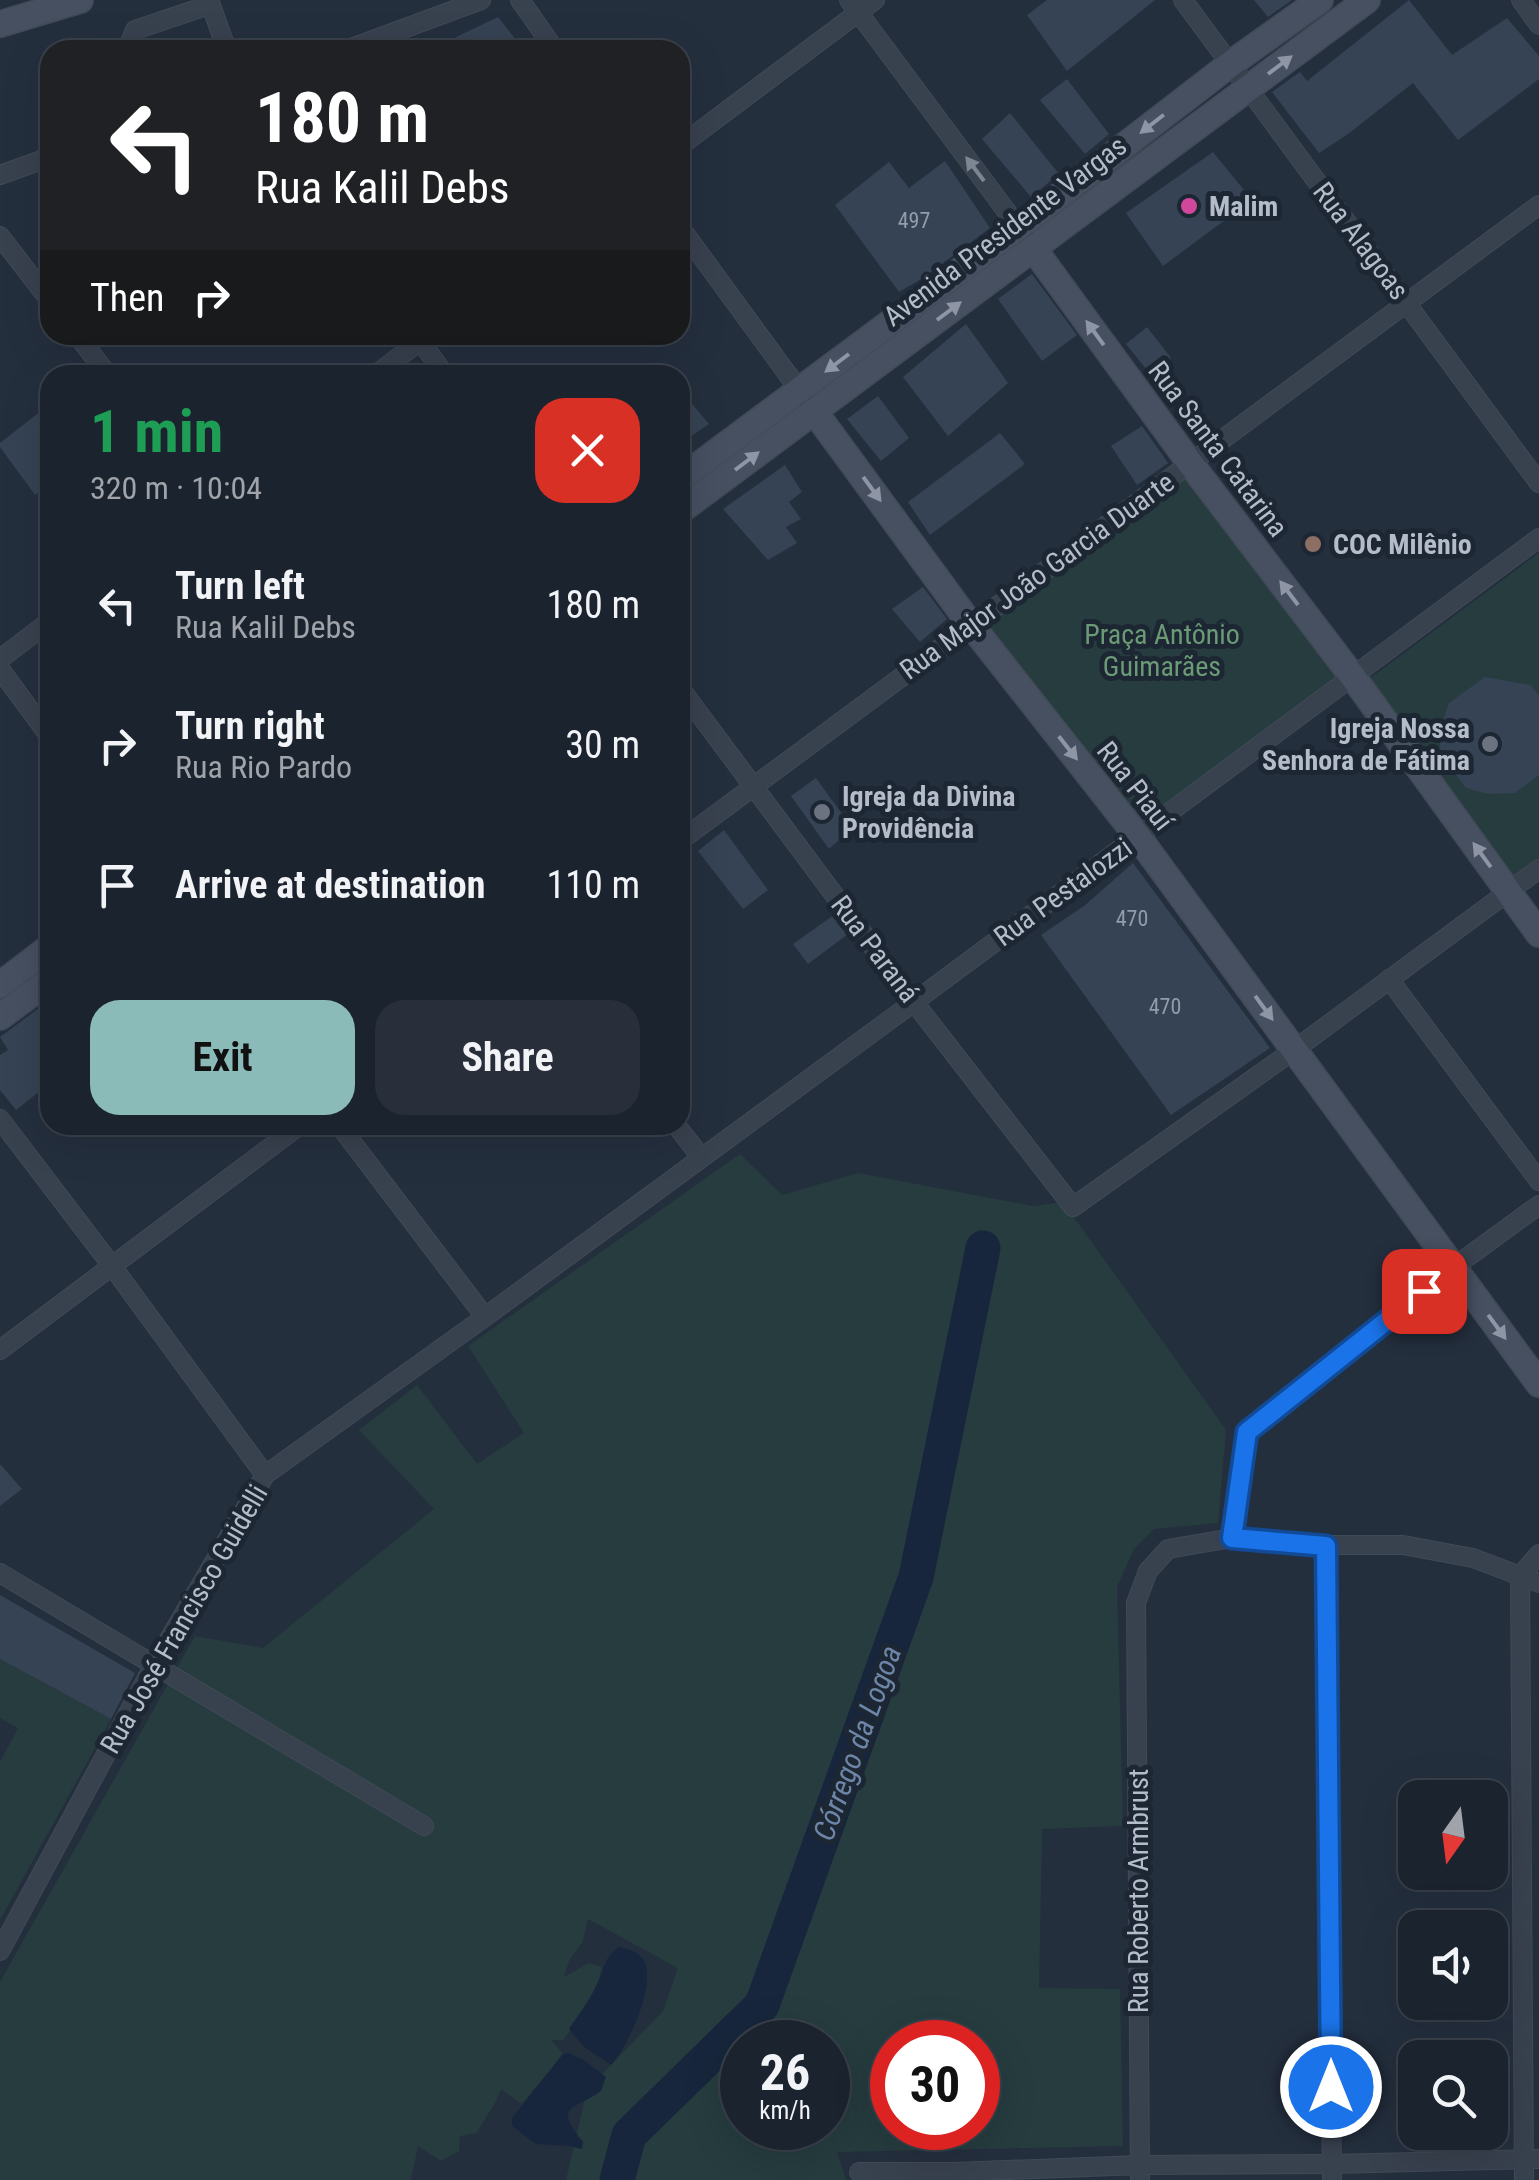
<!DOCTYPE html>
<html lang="en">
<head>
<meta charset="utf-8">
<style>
	body { margin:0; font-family:"Roboto Condensed",sans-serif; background:#282f3a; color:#f1f3f6; height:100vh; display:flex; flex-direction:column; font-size:38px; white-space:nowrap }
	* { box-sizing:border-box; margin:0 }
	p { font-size:32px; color:#a0a4aa }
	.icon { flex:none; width:55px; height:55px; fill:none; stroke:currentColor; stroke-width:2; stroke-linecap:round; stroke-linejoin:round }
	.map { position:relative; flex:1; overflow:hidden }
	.panel { position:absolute; left:40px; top:365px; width:650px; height:770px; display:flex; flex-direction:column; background:#1b232e; border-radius:30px; box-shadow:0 10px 40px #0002,0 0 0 2px #39404a }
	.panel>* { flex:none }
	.banner { position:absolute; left:40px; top:40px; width:650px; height:305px; border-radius:30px; box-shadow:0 10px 40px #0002,0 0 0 2px #39404a; background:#202124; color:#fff; overflow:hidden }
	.needle { width:65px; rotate:194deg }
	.controls { position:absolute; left:1398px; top:1780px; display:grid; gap:20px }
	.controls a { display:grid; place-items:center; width:110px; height:110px; border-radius:20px; background:#1b232e; box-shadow:0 10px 40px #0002,0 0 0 2px #39404a; font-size:50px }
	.speed { position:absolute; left:720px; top:2020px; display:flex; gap:20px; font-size:50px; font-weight:700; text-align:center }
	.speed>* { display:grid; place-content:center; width:130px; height:130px; border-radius:50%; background:#1b232e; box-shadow:0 10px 40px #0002,0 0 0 2px #39404a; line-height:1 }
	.speed small { font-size:25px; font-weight:400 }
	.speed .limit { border:15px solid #d22; background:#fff; color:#111 }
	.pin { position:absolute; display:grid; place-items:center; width:85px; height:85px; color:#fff; margin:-42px; border-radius:20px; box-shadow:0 5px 15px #0006 }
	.me { position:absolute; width:110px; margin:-55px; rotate:0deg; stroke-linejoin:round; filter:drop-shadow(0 0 8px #0008) }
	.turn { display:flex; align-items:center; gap:35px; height:210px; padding:0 50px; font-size:45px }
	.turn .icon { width:130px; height:130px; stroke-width:2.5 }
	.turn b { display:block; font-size:70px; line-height:85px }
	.then { display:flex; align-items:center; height:95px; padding:0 50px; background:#0003; gap:20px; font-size:38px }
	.round { display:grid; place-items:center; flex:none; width:105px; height:105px; border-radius:30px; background:#282f3a }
	.summary { display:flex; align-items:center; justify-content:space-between; height:170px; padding:0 50px }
	h1 { font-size:60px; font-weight:700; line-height:75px; color:#1e9e55 }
	.button { display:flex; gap:20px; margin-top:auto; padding:20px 50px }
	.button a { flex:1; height:115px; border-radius:30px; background:#8bbbb9; color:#111; font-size:40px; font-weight:700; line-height:115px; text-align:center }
	.button a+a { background:#282f3a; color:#f1f3f6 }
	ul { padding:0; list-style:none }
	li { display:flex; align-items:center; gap:30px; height:140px; padding:0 50px }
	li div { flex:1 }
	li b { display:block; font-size:38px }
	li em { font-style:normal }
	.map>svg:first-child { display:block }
</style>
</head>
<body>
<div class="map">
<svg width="1539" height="2180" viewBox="0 0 1539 2180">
	<rect width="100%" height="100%" fill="#242f3e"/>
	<g fill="#263c3f" fill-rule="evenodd">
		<polygon points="1190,463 1353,677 1138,837 971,625"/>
		<polygon points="1539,553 1539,858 1511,878 1369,679"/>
		<path d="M740 1154 782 1195 858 1173 1033 1206 1063 1202 1226 1430 1218 1523 1154 1529 1134 1549 1117 1587 1123 1826 1042 1829 1039 1988 1120 1989 1123 2146 837 2152 846 2180H566L587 2090 663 2011 678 1968 588 1919 583 1941 569 1961 564 1977 589 1963 602 1967 593 2001 563 2040H551L563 2054 522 2104 501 2089C496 2105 484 2118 477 2133L460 2136 459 2151 441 2161 418 2146 411 2180H0V1982L195 1636 263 1648 434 1509 359 1430 417 1385 477 1464 524 1433 468 1346ZM742 2042H828V2128H742ZM892 2042H978V2128H892Z"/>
		<polygon points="0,1659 111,1719 0,1920 0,1762 18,1728 0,1718"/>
	</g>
	<g fill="#17263c">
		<path d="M619 1947C629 1949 640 1952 645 1963 655 1987 628 2047 611 2065L583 2046 569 2029C579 2014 592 1997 599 1980 605 1966 605 1956 619 1947Z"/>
		<path d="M568 2053 584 2060 606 2077 601 2091C573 2111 553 2104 583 2142L582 2149 569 2146 536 2144 512 2126V2118L563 2054Z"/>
	</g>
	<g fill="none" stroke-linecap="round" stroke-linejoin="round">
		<polyline stroke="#17263c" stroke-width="35" points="617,2180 629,2135 762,2005 916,1577 983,1248"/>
	</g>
	<g fill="#364354">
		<polygon points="1047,0 1155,0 1067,71 1027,15"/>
		<polygon points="1254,0 1292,0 1268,17"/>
		<polygon points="1409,0 1452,55 1507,18 1539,56 1539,79 1458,140 1413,83 1348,134 1319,153 1272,92 1300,72 1307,81"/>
		<polygon points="498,17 524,50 463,50 456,37"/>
		<polygon points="1067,79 1109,134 1085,154 1040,100"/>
		<polygon points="1010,113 1059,174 1031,197 982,139"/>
		<polygon points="1213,152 1252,200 1163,266 1126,213"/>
		<polygon points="945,161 990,228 923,278 899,292 835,205 889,162 909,188"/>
		<polygon points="1032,274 1077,335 1042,361 998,299"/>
		<polygon points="966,324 1008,383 948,436 903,377"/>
		<polygon points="1147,327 1171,358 1151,375 1126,344"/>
		<polygon points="680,390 709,424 680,444"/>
		<polygon points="878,396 909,438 881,461 847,419"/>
		<polygon points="50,404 50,483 35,495 0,447 0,443"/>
		<polygon points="1142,426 1168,463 1137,485 1111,446"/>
		<polygon points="1000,433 1025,464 930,535 908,502"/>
		<polygon points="785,465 802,492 789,502 801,519 786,527 797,543 768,560 723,509"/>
		<polygon points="923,587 947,619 920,642 892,609"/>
		<polygon points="1485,677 1531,685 1539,696 1539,775 1515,793 1488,794 1466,788 1441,755 1439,733 1449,703"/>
		<polygon points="816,778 852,828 829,849 791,796"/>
		<polygon points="724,830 768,890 743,909 698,851"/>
		<polygon points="1133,863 1270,1048 1171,1115 1041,935 1084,906"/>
		<polygon points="834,915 848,934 808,964 793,944"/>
		<polygon points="50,1000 50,1103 40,1091 16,1110 0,1090 0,1055 8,1050 0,1037"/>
		<polygon points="0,1464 22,1489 0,1506"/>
		<polygon points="0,1595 135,1673 111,1719 0,1659"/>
	</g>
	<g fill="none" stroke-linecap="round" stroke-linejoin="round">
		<g stroke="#414a57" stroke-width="20">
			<g id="minor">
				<polyline points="209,0 227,50"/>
				<polyline points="520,0 555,50"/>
				<polyline points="849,0 1025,236"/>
				<polyline points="1183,0 1539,483"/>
				<polyline points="1521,0 1539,25"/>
				<polyline points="127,50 135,30 209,5"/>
				<polyline points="346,50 481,0"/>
				<polyline points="680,146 875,0"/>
				<polyline points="0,175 50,157"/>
				<polyline points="680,227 805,398"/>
				<polyline points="0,236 50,301"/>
				<polyline points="77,335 108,375"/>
				<polyline points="416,335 445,375"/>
				<polyline points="375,375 428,335"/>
				<polyline points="0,659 50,621"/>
				<polyline points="0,669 50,737"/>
				<polyline points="680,688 914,1002 1073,1207 1294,1050 1539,869"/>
				<polyline points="680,841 1539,205"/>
				<polyline points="1389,979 1539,1181"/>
				<polyline points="0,1119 112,1266 265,1475"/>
				<polyline points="339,1125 485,1317"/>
				<polyline points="676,1125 701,1157"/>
				<polyline points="0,1350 300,1125"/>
				<polyline points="1232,1538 1247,1431 1454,1267 1539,1205"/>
				<polyline points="1326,1545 1332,2180"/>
				<polyline points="0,1573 424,1826"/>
				<polyline points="0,1951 154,1665 265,1475 485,1317 914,1002 1539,538"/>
				<polyline points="859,2172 955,2172 1140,2165 1332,2164 1539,2159"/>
				<polyline points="1140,2180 1136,1603 1148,1571 1168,1549 1232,1538 1326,1545 1403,1545 1473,1558 1539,1583"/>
				<polyline points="1524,2180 1520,1576 1539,1554"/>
			</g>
		</g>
		<g stroke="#414a57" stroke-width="28">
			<g id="secondary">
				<polyline points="0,24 80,0"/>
				<polyline points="1033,248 1190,463 1353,677 1539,934"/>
				<polyline points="814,411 971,625 1138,837 1539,1384"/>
				<polyline points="680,479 1019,227 1229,65 1320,0"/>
				<polyline points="680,511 1367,0"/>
				<polyline points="0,985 50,947"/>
				<polyline points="0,1017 50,980"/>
			</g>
		</g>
		<use href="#minor" stroke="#38414e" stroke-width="18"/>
		<use href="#secondary" stroke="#465061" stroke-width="25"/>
	</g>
	<defs><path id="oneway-solid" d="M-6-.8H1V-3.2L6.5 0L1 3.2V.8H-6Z" transform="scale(2.5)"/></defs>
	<g fill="#8e96a5">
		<use href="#oneway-solid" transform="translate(1280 65) rotate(-37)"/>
		<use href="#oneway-solid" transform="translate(1152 124) rotate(142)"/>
		<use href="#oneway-solid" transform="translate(949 311) rotate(-37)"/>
		<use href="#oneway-solid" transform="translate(1095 333) rotate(-126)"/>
		<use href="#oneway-solid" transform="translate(837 363) rotate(143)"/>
		<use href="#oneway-solid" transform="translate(747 461) rotate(-37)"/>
		<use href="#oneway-solid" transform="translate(872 489) rotate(54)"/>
		<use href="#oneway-solid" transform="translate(1289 593) rotate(-127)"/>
		<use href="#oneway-solid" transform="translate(1068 748) rotate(52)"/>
		<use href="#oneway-solid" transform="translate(1482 855) rotate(-126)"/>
		<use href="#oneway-solid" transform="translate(1264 1008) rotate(54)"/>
		<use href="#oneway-solid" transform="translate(1497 1327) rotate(54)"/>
	</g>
	<use fill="#7c8592" href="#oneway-solid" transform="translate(975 169) rotate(-127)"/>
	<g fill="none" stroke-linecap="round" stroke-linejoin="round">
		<g stroke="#114b97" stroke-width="25">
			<polyline id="route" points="1331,2087 1326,1546 1232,1538 1247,1432 1424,1291"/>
		</g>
		<use href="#route" stroke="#1a73e8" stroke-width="18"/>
	</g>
	<circle fill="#d1479c" stroke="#1d2633" stroke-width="4" cx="1189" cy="206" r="10"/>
	<circle fill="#8d6e63" stroke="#1d2633" stroke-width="4" cx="1313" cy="544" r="10"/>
	<g fill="#6b7280" stroke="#1d2633" stroke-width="4">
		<circle cx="1490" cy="744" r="10"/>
		<circle cx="822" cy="812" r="10"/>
	</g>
	<g text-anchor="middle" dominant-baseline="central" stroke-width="10" stroke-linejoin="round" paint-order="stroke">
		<g font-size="22" fill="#929caa">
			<text x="914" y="220">497</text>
			<text x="1132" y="918">470</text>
			<text x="1165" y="1006">470</text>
		</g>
		<g font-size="28" font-weight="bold" fill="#b4bcc9" stroke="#1d2633" text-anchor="start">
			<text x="1209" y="206">Malim</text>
			<text x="1333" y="544">COC Milênio</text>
			<text x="1470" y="728" text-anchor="end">Igreja Nossa<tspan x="1470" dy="32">Senhora de Fátima</tspan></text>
			<text x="842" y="796">Igreja da Divina<tspan x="842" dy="32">Providência</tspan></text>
		</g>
		<g font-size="28" fill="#b4bcc9" stroke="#1d2633">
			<text transform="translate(1005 231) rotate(-37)">Avenida Presidente Vargas</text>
			<text transform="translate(1361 241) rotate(53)">Rua Alagoas</text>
			<text transform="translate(1218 449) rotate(53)">Rua Santa Catarina</text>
			<text transform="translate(1037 576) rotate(-36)">Rua Major João Garcia Duarte</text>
			<text transform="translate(1135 786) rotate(52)">Rua Piauí</text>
			<text transform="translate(1063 892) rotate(-36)">Rua Pestalozzi</text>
			<text transform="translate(875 949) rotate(53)">Rua Paraná</text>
			<text transform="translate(184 1619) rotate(-60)">Rua José Francisco Guidelli</text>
			<text transform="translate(1138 1891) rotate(-90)">Rua Roberto Armbrust</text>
		</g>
		<g font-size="28" fill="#6b9a76" stroke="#1d2633">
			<text x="1162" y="634">Praça Antônio<tspan x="1162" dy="32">Guimarães</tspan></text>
		</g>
		<g font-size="30" font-style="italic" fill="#6d86a8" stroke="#1d2633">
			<text transform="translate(857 1743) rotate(-70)">Córrego da Logoa</text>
		</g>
	</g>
</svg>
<div class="controls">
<a><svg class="needle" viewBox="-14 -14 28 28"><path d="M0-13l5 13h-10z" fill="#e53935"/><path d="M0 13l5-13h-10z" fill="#a0a4aa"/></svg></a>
<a><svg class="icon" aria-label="sound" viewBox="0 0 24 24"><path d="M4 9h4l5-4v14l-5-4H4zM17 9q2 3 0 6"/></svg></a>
<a><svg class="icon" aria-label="search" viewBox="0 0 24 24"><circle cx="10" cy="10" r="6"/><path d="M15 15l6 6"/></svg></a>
</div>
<div class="speed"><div>26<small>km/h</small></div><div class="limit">30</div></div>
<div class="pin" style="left:1424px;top:1291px;background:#d93025"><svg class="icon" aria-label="arrive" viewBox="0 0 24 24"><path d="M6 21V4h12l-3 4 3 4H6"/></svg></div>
<svg class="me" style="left:1331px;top:2087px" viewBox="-20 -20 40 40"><circle r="17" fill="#1a73e8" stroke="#fff" stroke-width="3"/><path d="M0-11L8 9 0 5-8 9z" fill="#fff"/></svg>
<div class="banner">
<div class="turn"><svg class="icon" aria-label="left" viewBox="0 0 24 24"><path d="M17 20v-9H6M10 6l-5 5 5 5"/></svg><div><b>180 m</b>Rua Kalil Debs</div></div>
<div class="then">Then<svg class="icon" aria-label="right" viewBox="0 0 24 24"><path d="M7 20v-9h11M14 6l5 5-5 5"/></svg></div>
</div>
<section class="panel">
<div class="summary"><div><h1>1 min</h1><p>320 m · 10:04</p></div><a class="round" style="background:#d93025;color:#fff"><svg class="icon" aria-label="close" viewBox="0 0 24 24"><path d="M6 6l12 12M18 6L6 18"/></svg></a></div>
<ul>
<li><svg class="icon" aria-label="left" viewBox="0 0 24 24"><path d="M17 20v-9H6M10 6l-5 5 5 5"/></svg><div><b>Turn left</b><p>Rua Kalil Debs</p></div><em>180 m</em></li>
<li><svg class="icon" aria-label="right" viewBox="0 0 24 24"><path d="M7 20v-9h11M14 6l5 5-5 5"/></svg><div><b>Turn right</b><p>Rua Rio Pardo</p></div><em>30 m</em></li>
<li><svg class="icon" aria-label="arrive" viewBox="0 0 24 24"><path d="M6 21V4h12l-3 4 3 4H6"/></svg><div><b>Arrive at destination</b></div><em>110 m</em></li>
</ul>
<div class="button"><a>Exit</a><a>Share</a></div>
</section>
</div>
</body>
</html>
